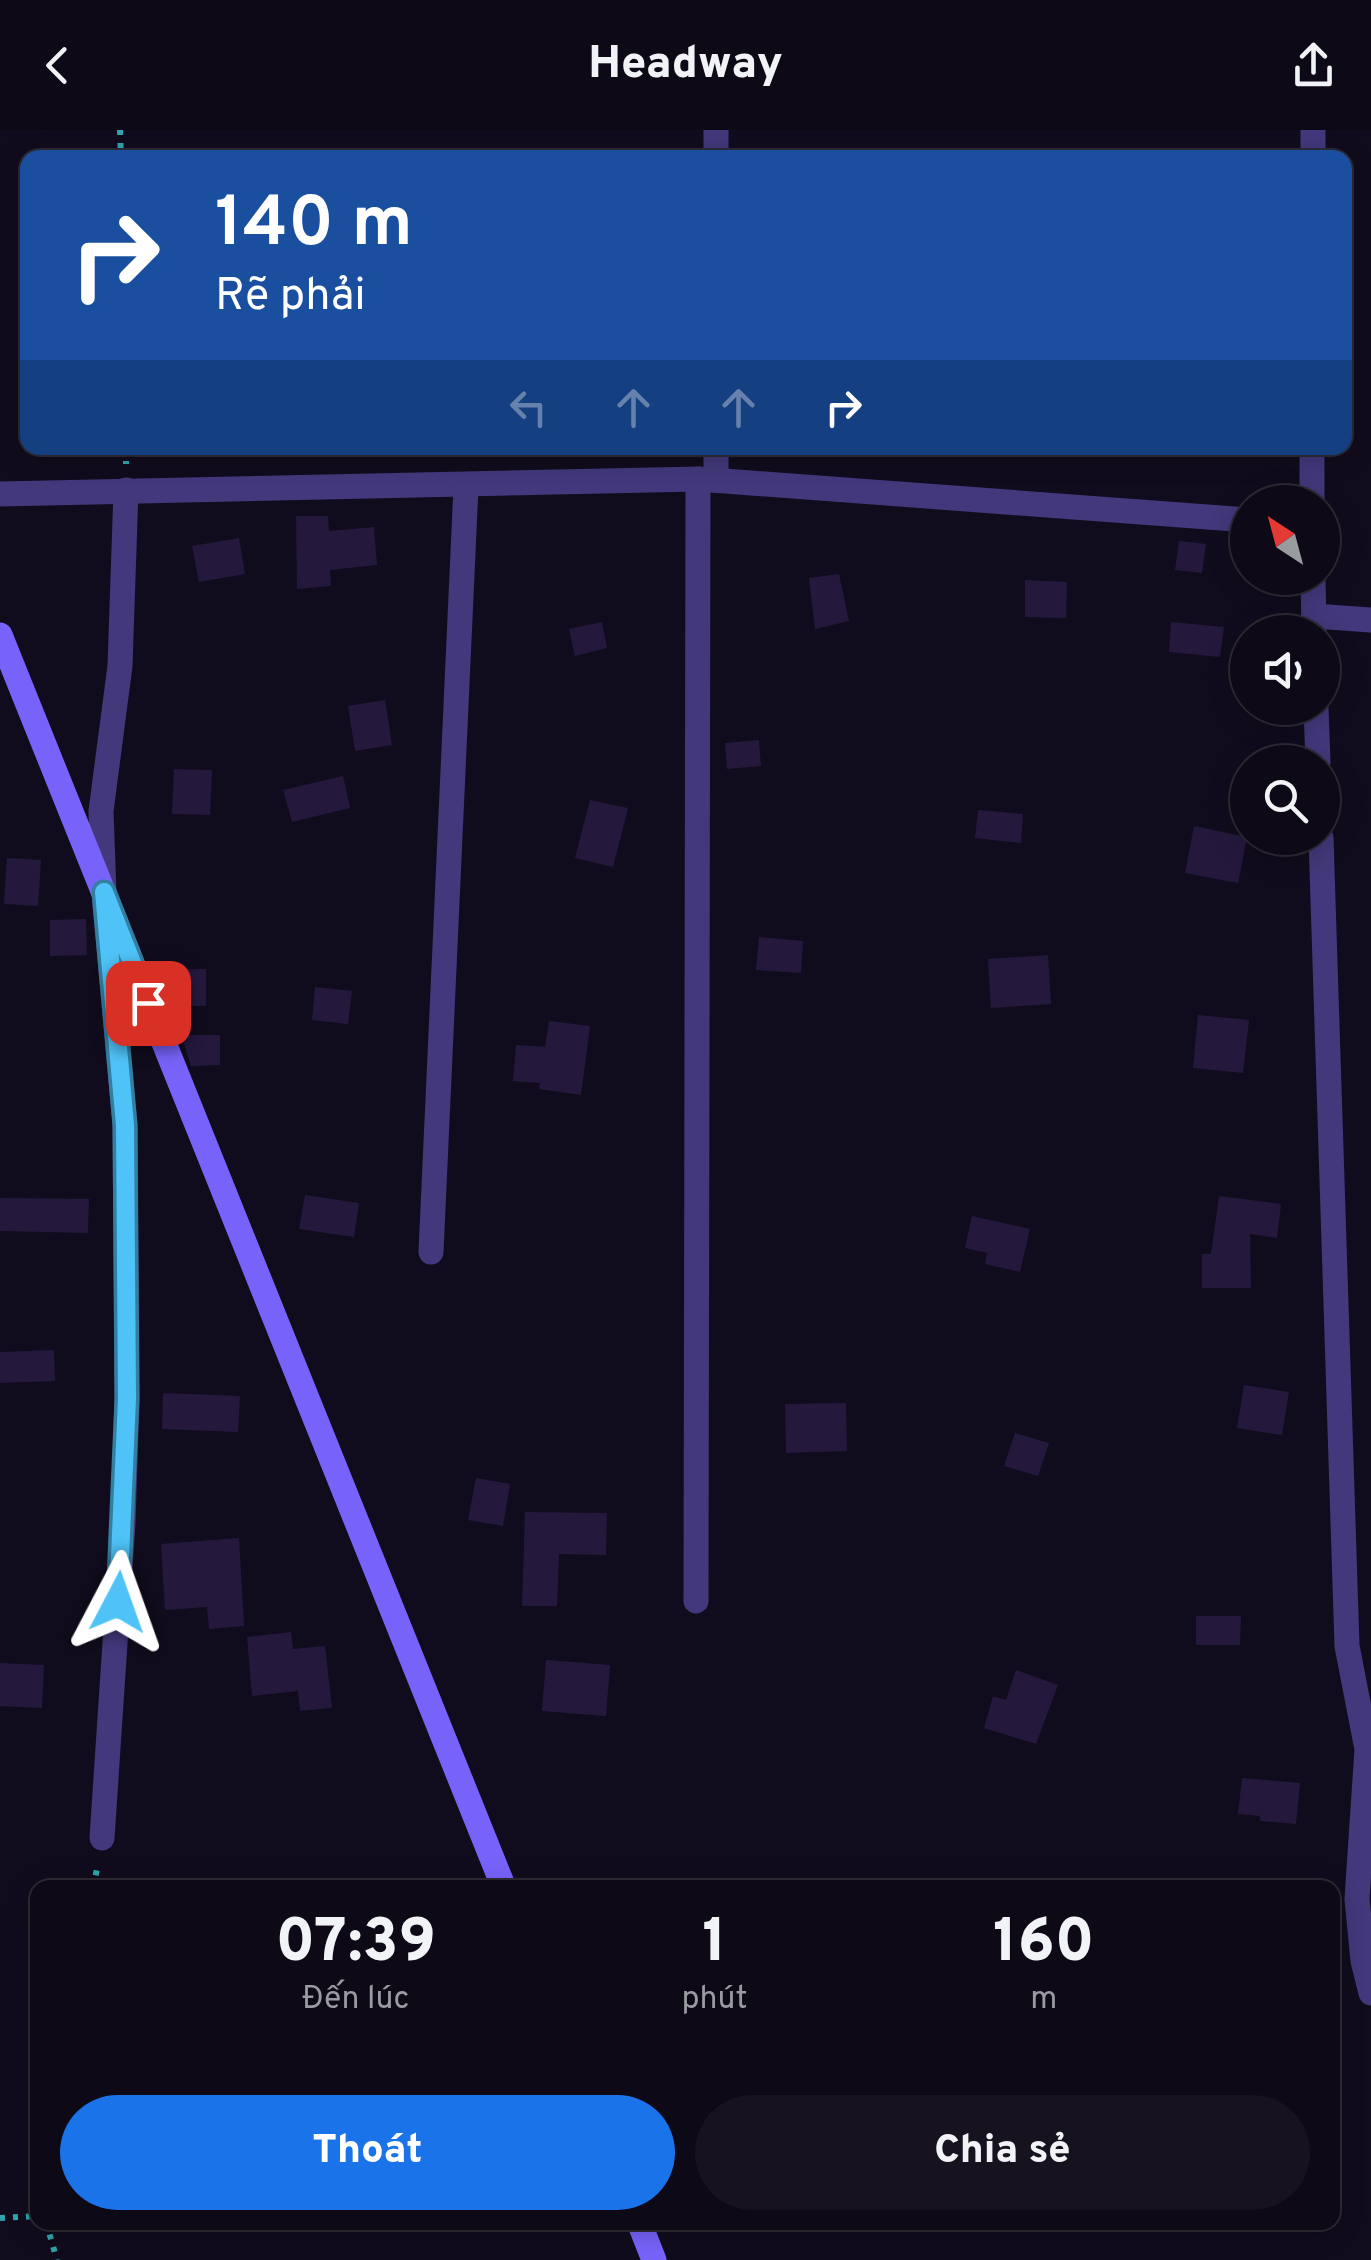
<!DOCTYPE html>
<html lang="vi">
<head>
<meta charset="utf-8">
<style>
	body { margin:0; font-family:Overpass,sans-serif; background:#16121f; color:#f1f3f6; height:100vh; display:flex; flex-direction:column; font-size:38px; white-space:nowrap }
	* { box-sizing:border-box; margin:0 }
	p { font-size:32px; color:#9a9aa1 }
	.icon { flex:none; width:55px; height:55px; fill:none; stroke:currentColor; stroke-width:2; stroke-linecap:round; stroke-linejoin:round }
	.map { position:relative; flex:1; overflow:hidden }
	.panel { position:absolute; left:30px; top:1750px; width:1310px; height:350px; display:flex; flex-direction:column; background:#0d0916; border-radius:20px; box-shadow:0 5px 25px #0003,0 0 0 2px #2d2a35 }
	.panel>* { flex:none }
	.guide { position:absolute; left:20px; top:20px; width:1332px; height:305px; border-radius:20px; box-shadow:0 5px 25px #0003,0 0 0 2px #2d2a35; background:#1a4fa0; color:#fff; overflow:hidden }
	.needle { width:65px; rotate:324deg }
	.controls { position:absolute; left:1230px; top:355px; display:grid; gap:20px }
	.controls a { display:grid; place-items:center; width:110px; height:110px; border-radius:50%; background:#0d0916; box-shadow:0 5px 25px #0003,0 0 0 2px #2d2a35; font-size:50px }
	.pin { position:absolute; display:grid; place-items:center; width:85px; height:85px; color:#fff; margin:-42px; border-radius:20px; box-shadow:0 5px 15px #0006 }
	.me { position:absolute; width:110px; margin:-55px; rotate:4deg; stroke-linejoin:round; filter:drop-shadow(0 0 8px #0008) }
	.turn { display:flex; align-items:center; gap:35px; height:210px; padding:0 30px; font-size:45px }
	.turn .icon { width:130px; height:130px; stroke-width:2.5 }
	.turn b { display:block; font-size:70px; line-height:85px }
	.lanes { display:flex; align-items:center; height:95px; padding:0 30px; background:#0003; justify-content:center; gap:50px; direction:ltr }
	.lanes .off { opacity:.35 }
	.eta { display:flex; justify-content:space-evenly; align-items:center; height:170px; text-align:center }
	.eta b { font-size:60px; font-weight:800; line-height:70px }
	.button { display:flex; gap:20px; margin-top:auto; padding:20px 30px }
	.button a { flex:1; height:115px; border-radius:60px; background:#1a73e8; color:#fff; font-size:40px; font-weight:800; line-height:115px; text-align:center }
	.button a+a { background:#16121f; color:#f1f3f6 }
	header { display:flex; justify-content:space-between; align-items:center; height:130px; padding:0 30px; background:#0d0916; font-size:45px; font-weight:800 }
	.map>svg:first-child { display:block }
</style>
</head>
<body>
<header><svg class="icon" aria-label="back" viewBox="0 0 24 24"><path d="M15 5l-7 7 7 7"/></svg>Headway<svg class="icon" aria-label="share" viewBox="0 0 24 24"><path d="M12 15V3M7 8l5-5 5 5M5 13v7h14v-7"/></svg></header>
<div class="map">
<svg width="1371" height="2130" viewBox="0 0 1371 2130">
	<rect width="100%" height="100%" fill="#110c1d"/>
	<g fill="#24193d">
		<polygon points="296,386 328,386 329,401 374,397 377,435 330,440 331,456 297,459"/>
		<polygon points="239,408 245,444 199,452 192,416"/>
		<polygon points="1179,411 1206,414 1202,443 1175,440"/>
		<polygon points="839,444 849,491 815,499 809,448"/>
		<polygon points="1025,450 1067,452 1066,488 1025,487"/>
		<polygon points="602,492 607,518 575,526 569,499"/>
		<polygon points="1171,492 1224,497 1220,527 1169,522"/>
		<polygon points="385,570 392,615 355,621 348,576"/>
		<polygon points="759,610 761,636 727,639 725,613"/>
		<polygon points="174,639 212,640 210,685 172,684"/>
		<polygon points="343,646 350,678 292,692 283,660"/>
		<polygon points="590,670 628,678 613,737 575,728"/>
		<polygon points="978,680 1023,684 1021,713 975,708"/>
		<polygon points="1194,696 1247,707 1238,753 1185,743"/>
		<polygon points="7,728 41,730 38,776 4,774"/>
		<polygon points="86,789 87,825 50,826 50,790"/>
		<polygon points="759,807 803,811 801,843 756,840"/>
		<polygon points="1048,825 1051,874 991,878 988,829"/>
		<polygon points="206,839 206,876 167,876 164,840"/>
		<polygon points="315,857 352,861 348,894 312,890"/>
		<polygon points="1198,885 1249,890 1243,943 1193,938"/>
		<polygon points="549,891 590,896 581,965 539,959 540,953 513,951 516,915 545,917"/>
		<polygon points="181,905 220,905 220,935 191,936"/>
		<polygon points="305,1065 359,1073 354,1107 299,1099"/>
		<polygon points="1219,1066 1281,1074 1277,1108 1250,1104 1251,1158 1202,1158 1202,1124 1211,1124"/>
		<polygon points="0,1068 89,1069 88,1103 0,1101"/>
		<polygon points="972,1086 1030,1099 1020,1142 985,1134 987,1123 965,1118"/>
		<polygon points="54,1220 55,1251 0,1253 0,1222"/>
		<polygon points="1244,1255 1289,1262 1282,1305 1237,1298"/>
		<polygon points="163,1263 240,1266 238,1302 162,1299"/>
		<polygon points="846,1273 847,1321 786,1323 785,1274"/>
		<polygon points="1015,1303 1049,1313 1038,1346 1004,1336"/>
		<polygon points="476,1348 510,1354 503,1396 468,1390"/>
		<polygon points="525,1382 607,1383 606,1425 559,1424 557,1476 522,1476"/>
		<polygon points="239,1408 244,1496 209,1499 207,1477 165,1480 161,1414"/>
		<polygon points="1196,1486 1241,1486 1240,1515 1196,1515"/>
		<polygon points="291,1502 293,1519 325,1516 332,1578 300,1581 298,1561 252,1566 247,1507"/>
		<polygon points="546,1530 610,1535 606,1586 542,1581"/>
		<polygon points="0,1533 44,1535 42,1578 0,1576"/>
		<polygon points="1016,1540 1058,1555 1036,1614 984,1598 993,1566 1006,1570"/>
		<polygon points="1242,1648 1300,1653 1296,1694 1260,1691 1260,1686 1238,1684"/>
	</g>
	<g fill="none" stroke-linecap="round" stroke-linejoin="round">
		<g stroke="#30a5ab" stroke-width="6" stroke-dasharray="5 8" stroke-linecap="butt">
			<polyline points="120,0 121,28"/>
			<polyline points="126,318 126,334"/>
			<polyline points="93,1758 98,1734"/>
			<polyline points="0,2088 38,2086"/>
			<polyline points="46,2092 57,2130"/>
		</g>
		<g stroke="#42387b" stroke-width="25">
			<polyline points="716,28 716,0"/>
			<polyline points="1313,28 1313,0"/>
			<polyline points="716,350 716,318"/>
			<polyline points="0,364 698,349 1248,390"/>
			<polyline points="1312,372 1312,318"/>
			<polyline points="1313,448 1314,502"/>
			<polyline points="1314,486 1371,490"/>
			<polyline points="1316,578 1318,632"/>
			<polyline points="1321,708 1347,1516 1367,1619 1357,1769 1363,1831 1371,1863"/>
			<polyline points="431,1122 466,357"/>
			<polyline points="696,1471 698,349"/>
			<polyline points="102,1708 123,1393 127,1269 125,995 104,763 101,681 120,536 126,360"/>
		</g>
		<g stroke="#7763fa" stroke-width="25">
			<polyline points="0,505 504,1758"/>
			<polyline points="639,2092 654,2130"/>
		</g>
	</g>
	<g fill="none" stroke-linecap="round" stroke-linejoin="round">
		<g stroke="#337fa1" stroke-width="25">
			<polyline id="route" points="118,1472 127,1269 125,995 104,762 148,873"/>
		</g>
		<use href="#route" stroke="#4fc3f7" stroke-width="18"/>
	</g>
</svg>
<div class="controls">
<a><svg class="needle" viewBox="-14 -14 28 28"><path d="M0-13l5 13h-10z" fill="#e53935"/><path d="M0 13l5-13h-10z" fill="#9a9aa1"/></svg></a>
<a><svg class="icon" aria-label="sound" viewBox="0 0 24 24"><path d="M4 9h4l5-4v14l-5-4H4zM17 9q2 3 0 6"/></svg></a>
<a><svg class="icon" aria-label="search" viewBox="0 0 24 24"><circle cx="10" cy="10" r="6"/><path d="M15 15l6 6"/></svg></a>
</div>
<div class="pin" style="left:148px;top:873px;background:#d93025"><svg class="icon" aria-label="arrive" viewBox="0 0 24 24"><path d="M6 21V4h12l-3 4 3 4H6"/></svg></div>
<svg class="me" style="left:118px;top:1472px" viewBox="-20 -20 40 40"><path d="M0-17L14 15 0 8-14 15z" fill="#4fc3f7" stroke="#fff" stroke-width="4"/></svg>
<div class="guide">
<div class="turn"><svg class="icon" aria-label="right" viewBox="0 0 24 24"><path d="M7 20v-9h11M14 6l5 5-5 5"/></svg><div><b>140 m</b>Rẽ phải</div></div>
<div class="lanes"><svg class="icon off" aria-label="left" viewBox="0 0 24 24"><path d="M17 20v-9H6M10 6l-5 5 5 5"/></svg><svg class="icon off" aria-label="ahead" viewBox="0 0 24 24"><path d="M12 20V5M6 11l6-6 6 6"/></svg><svg class="icon off" aria-label="ahead" viewBox="0 0 24 24"><path d="M12 20V5M6 11l6-6 6 6"/></svg><svg class="icon" aria-label="right" viewBox="0 0 24 24"><path d="M7 20v-9h11M14 6l5 5-5 5"/></svg></div>
</div>
<section class="panel">
<div class="eta">
<div><b>07:39</b><p>Đến lúc</p></div>
<div><b>1</b><p>phút</p></div>
<div><b>160</b><p>m</p></div>
</div>
<div class="button"><a>Thoát</a><a>Chia sẻ</a></div>
</section>
</div>
</body>
</html>
